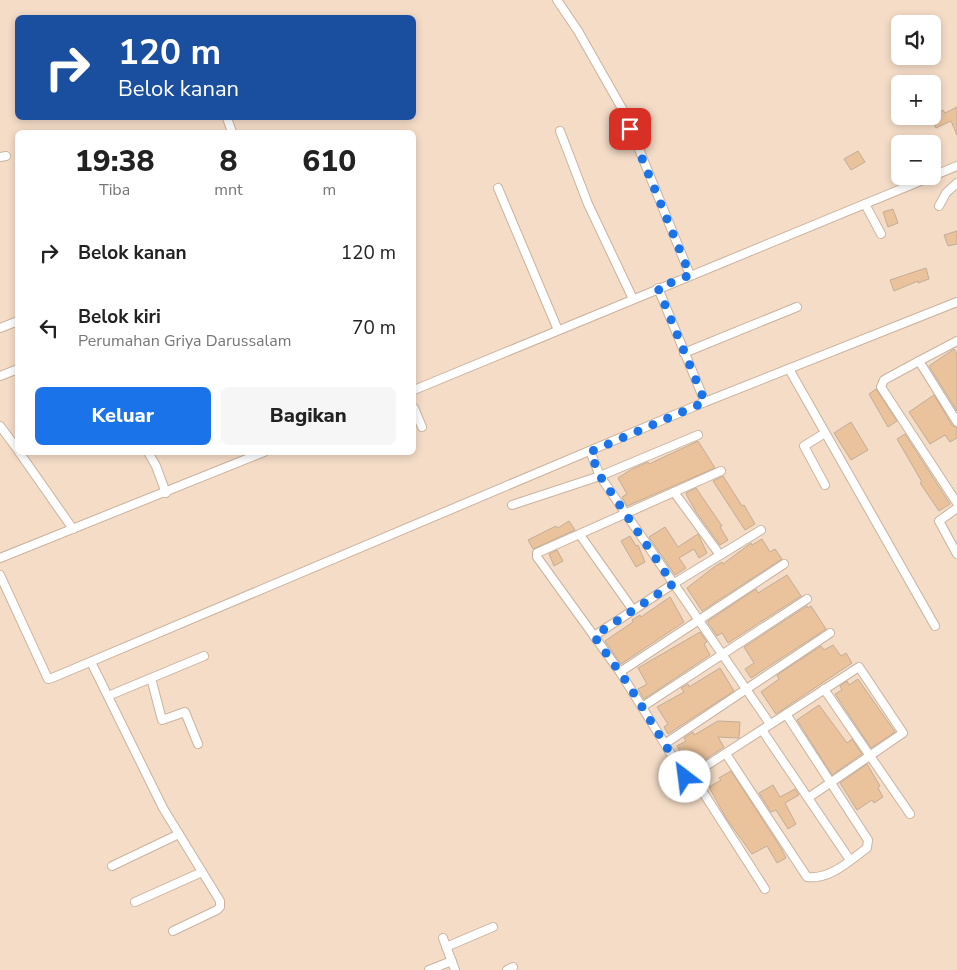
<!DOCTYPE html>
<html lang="id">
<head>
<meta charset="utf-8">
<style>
	body { margin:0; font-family:"Nunito Sans",sans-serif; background:#f6f6f6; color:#222; height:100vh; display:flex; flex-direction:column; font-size:19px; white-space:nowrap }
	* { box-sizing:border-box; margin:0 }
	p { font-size:16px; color:#767676 }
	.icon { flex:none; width:28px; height:28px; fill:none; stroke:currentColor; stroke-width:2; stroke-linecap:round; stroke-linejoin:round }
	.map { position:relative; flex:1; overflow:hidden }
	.drawer { position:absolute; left:15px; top:130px; width:401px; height:325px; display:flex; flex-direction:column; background:#fff; border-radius:8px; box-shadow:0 2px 8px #0003 }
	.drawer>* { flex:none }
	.banner { position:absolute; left:15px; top:15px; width:401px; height:105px; border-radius:8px; box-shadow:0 2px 8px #0003; background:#1a4fa0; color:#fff; overflow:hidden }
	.tools { position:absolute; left:891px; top:15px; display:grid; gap:10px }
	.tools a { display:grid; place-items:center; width:50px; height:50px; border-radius:8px; background:#fff; box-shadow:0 2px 8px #0003; font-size:25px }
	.pin { position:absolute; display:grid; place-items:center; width:42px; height:42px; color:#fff; margin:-21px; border-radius:10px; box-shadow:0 2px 8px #0006 }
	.me { position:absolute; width:55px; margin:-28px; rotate:330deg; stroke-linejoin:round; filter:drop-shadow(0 0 4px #0008) }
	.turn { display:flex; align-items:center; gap:18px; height:105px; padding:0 20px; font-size:22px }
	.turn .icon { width:65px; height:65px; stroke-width:2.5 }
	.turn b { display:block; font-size:35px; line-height:42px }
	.eta { display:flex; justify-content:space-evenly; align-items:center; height:85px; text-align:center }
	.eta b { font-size:30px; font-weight:800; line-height:35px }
	.action { display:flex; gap:10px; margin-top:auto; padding:10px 20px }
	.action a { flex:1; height:58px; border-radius:8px; background:#1a73e8; color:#fff; font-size:20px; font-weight:800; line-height:58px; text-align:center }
	.action a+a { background:#f6f6f6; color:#222 }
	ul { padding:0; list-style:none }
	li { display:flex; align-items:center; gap:15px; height:75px; padding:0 20px }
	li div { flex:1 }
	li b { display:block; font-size:19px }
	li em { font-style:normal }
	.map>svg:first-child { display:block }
</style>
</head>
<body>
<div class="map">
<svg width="957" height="970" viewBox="0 0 957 970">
	<rect width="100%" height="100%" fill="#f4dcc7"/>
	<g fill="#eac29b" stroke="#c3ad98">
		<polygon points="957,107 957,135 951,121 936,128 931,118 943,110 945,113"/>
		<polygon points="858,151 865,162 851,170 844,159"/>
		<polygon points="893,209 898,223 888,227 883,212"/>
		<polygon points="957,231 957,244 948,246 944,235"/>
		<polygon points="926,268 929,279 918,283 918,281 894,291 890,280"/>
		<polygon points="954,349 957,354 957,411 929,366"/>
		<polygon points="876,389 897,421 888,427 869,394"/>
		<polygon points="934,395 952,425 957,428 957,438 950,442 945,435 930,444 909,412"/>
		<polygon points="851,422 868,450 851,460 834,433"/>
		<polygon points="905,434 950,504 939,511 920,483 922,482 897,439"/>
		<polygon points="698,441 715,468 627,506 622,497 627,494 618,478 632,469 648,462 649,464"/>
		<polygon points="723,476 742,506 744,505 755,524 745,530 713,481"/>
		<polygon points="696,488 722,526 720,527 728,540 720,545 696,512 687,496 686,493"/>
		<polygon points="569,521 575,530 533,549 528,540 556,526 558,528"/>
		<polygon points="665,527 678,547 698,534 707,553 699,558 694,549 679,558 686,568 675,575 649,537"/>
		<polygon points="630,536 636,546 638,545 645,562 636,567 621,541"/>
		<polygon points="762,539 770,552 775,549 782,559 702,611 687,588 714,567 722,562 723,564 751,543 752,545"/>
		<polygon points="557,550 563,561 554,566 549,554"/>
		<polygon points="787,575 801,596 728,643 722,633 717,636 708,623 708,621 756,589 758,593"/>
		<polygon points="670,597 684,622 621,664 605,641 633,622 632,620 640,615 641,617"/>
		<polygon points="807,606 808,608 811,606 826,629 751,678 745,669 754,663 744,647"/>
		<polygon points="700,632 707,642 704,644 710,655 644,699 638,689 647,684 638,668"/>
		<polygon points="833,645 841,656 846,653 852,663 776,714 761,692 779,679 777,675 821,646 824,650"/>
		<polygon points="720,668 734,691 668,734 664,727 668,724 657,707 684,692 681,688 688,684 689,687"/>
		<polygon points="858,679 895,732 871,748 835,694 842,690 840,686 847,681 849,685"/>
		<polygon points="819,705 847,743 852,739 862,754 832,775 797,720"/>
		<polygon points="718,721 740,722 739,738 718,737 724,747 688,771 682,761 685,759 677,746 686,741 684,738 693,732 694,735"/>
		<polygon points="867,764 880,786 878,788 883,797 874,803 872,800 857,810 840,783"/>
		<polygon points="731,771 781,848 786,858 777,863 767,846 752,854 726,818 709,787 721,780 719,778"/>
		<polygon points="773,785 780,797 795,789 799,795 785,803 796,824 788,829 776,810 771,812 759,793"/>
	</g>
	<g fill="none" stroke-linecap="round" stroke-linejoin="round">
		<g stroke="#cab39e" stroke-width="10">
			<g id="street">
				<polyline points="557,0 578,31 624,112 690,275"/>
				<polyline points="227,118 232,132"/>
				<polyline points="560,131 588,204 633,299"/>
				<polyline points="0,157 6,156"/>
				<polyline points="498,188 558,330"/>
				<polyline points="865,204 881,234"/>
				<polyline points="939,206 946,193 957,183"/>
				<polyline points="658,288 705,402"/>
				<polyline points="0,328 18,321"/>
				<polyline points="957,341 919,361 957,422"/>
				<polyline points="684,353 797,307"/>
				<polyline points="919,361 884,380 881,387 957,503"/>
				<polyline points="789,369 935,626"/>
				<polyline points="0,376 18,369"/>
				<polyline points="414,390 957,166"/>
				<polyline points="414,408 422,427"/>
				<polyline points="0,426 18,450"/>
				<polyline points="825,433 804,446 825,485"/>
				<polyline points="590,451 600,476 770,724"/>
				<polyline points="19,452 73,529"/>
				<polyline points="148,452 156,466 166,493"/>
				<polyline points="674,492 720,555"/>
				<polyline points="512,505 600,476 698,435"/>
				<polyline points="957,508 939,521 957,554"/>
				<polyline points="580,535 633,610"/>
				<polyline points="0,558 264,452"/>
				<polyline points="0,575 48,679 52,678 705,402 957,302"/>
				<polyline points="594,636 673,584 761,530"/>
				<polyline points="91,662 163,808 220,901 220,907 217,910 173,931"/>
				<polyline points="620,672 537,557 537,553 721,471"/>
				<polyline points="151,678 162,720 185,712 198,744"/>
				<polyline points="824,689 910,814"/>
				<polyline points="108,696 204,656"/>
				<polyline points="642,707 620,672 784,564"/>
				<polyline points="762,730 850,860"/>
				<polyline points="666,743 830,633"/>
				<path d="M726 754 807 877C830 880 849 861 867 848L868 840 786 714"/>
				<polyline points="692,775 687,778 685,777 642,707 807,599"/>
				<polyline points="112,866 179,834"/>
				<polyline points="765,889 692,775 859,667 903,733 808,798"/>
				<polyline points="135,902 202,872"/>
				<polyline points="443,938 455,970"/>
				<polyline points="446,947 493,927"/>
				<polyline points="429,970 452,961"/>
				<polyline points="507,970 513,967"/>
			</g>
		</g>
		<use href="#street" stroke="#fff" stroke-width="8"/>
	</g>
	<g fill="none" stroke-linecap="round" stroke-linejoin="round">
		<polyline stroke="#1a73e8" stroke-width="9" stroke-dasharray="0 16.2" points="630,129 690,275 658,288 705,402 590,452 600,476 673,584 594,636 628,684 685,777"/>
	</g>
</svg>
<div class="tools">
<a><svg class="icon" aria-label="sound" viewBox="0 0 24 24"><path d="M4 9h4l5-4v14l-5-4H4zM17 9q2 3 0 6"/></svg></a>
<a>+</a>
<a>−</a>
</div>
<div class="pin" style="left:630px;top:129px;background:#d93025"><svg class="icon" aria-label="arrive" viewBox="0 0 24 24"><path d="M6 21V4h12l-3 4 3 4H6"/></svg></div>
<svg class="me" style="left:685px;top:777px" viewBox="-20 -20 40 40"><circle r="19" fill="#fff"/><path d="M0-13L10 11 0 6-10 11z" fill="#1a73e8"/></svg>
<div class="banner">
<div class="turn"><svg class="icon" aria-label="right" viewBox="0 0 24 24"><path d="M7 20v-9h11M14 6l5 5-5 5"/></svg><div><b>120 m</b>Belok kanan</div></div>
</div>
<section class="drawer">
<div class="eta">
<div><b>19:38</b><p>Tiba</p></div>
<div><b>8</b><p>mnt</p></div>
<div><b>610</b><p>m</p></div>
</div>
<ul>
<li><svg class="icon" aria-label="right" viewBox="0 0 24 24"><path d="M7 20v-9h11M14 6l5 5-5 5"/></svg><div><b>Belok kanan</b></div><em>120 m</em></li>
<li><svg class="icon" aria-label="left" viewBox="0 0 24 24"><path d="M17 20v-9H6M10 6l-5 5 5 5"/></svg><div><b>Belok kiri</b><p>Perumahan Griya Darussalam</p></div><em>70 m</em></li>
</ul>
<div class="action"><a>Keluar</a><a>Bagikan</a></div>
</section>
</div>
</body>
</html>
